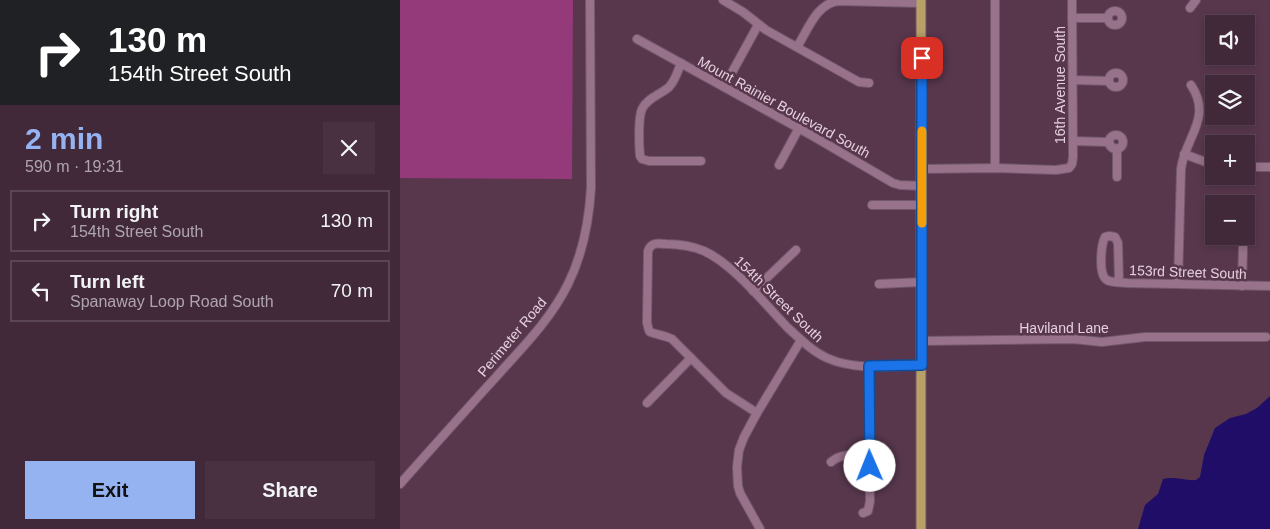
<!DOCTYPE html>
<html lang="en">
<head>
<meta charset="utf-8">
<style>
	body { margin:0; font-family:Arial,sans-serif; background:#493142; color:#f1f3f6; height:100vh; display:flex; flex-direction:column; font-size:19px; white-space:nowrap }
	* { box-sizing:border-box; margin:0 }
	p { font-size:16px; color:#aea6af }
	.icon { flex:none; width:28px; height:28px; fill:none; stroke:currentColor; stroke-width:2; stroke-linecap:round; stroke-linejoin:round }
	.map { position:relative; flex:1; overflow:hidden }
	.panel { display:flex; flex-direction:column; background:#42293a; width:400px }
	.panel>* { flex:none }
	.guide { background:#202124; color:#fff; overflow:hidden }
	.tools { position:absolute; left:805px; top:15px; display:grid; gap:10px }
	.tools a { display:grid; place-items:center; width:50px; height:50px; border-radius:0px; background:#42293a; box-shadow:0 2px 8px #0003,0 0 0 1px #5a4554; font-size:25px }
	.pin { position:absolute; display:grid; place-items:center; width:42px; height:42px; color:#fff; margin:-21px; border-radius:10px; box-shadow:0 2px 8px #0006 }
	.me { position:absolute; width:55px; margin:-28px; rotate:359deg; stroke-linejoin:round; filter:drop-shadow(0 0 4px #0008) }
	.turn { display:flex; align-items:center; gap:18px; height:105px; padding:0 25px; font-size:22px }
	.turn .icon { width:65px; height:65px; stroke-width:2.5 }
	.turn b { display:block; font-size:35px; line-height:42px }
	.round { display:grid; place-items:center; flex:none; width:52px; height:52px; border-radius:0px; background:#493142 }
	.head { display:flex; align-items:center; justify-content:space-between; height:85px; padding:0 25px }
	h1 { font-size:30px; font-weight:700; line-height:38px; color:#95b2f1 }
	.cta { display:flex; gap:10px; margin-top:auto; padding:10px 25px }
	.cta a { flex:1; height:58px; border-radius:0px; background:#95b2f1; color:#111; font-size:20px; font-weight:700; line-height:58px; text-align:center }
	.cta a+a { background:#493142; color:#f1f3f6 }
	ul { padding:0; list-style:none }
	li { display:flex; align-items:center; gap:15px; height:62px; margin:0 10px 8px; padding:0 15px; border:2px solid #5a4554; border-radius:0px }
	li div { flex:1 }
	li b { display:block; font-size:19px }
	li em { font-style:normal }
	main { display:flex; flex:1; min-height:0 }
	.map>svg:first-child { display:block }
</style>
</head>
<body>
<main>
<section class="panel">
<div class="guide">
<div class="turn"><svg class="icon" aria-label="right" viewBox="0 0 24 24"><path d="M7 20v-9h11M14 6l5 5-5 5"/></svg><div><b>130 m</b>154th Street South</div></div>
</div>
<div class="head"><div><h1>2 min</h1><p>590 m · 19:31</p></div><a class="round"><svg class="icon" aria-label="close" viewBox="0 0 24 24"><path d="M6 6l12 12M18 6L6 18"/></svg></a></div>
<ul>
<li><svg class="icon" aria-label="right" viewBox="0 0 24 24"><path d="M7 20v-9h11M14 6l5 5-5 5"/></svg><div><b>Turn right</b><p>154th Street South</p></div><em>130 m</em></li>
<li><svg class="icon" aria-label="left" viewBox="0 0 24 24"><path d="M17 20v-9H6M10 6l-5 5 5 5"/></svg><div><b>Turn left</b><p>Spanaway Loop Road South</p></div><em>70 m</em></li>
</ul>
<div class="cta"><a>Exit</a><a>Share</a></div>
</section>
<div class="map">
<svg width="870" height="529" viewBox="0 0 870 529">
	<rect width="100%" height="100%" fill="#58374d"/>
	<polygon fill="#943a7a" points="0,0 173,0 172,179 0,178"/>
	<path fill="#200d68" d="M870 396V529H738L745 505 758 494 763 479C774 476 785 481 796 480L800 477 804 455 815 428 830 418 846 414 857 408Z"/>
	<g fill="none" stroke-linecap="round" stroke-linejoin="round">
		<g stroke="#725769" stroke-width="10">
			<g id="minor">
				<polyline points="323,0 343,12 366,30 459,82 469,83"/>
				<polyline points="790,8 796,0"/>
				<circle cx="715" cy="18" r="7"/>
				<polyline points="672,18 708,18"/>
				<polyline points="237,39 411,135 493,183 500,185 522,186"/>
				<path d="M397 47C408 30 416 4 438 1L521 3"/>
				<path d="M281 63C278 71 275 81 269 87 260 95 247 98 242 109 238 118 239 146 240 156L242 159 249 161H301"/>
				<circle cx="716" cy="80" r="7"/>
				<polyline points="673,80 709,81"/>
				<polyline points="324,87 358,25"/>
				<circle cx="716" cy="142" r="7"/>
				<polyline points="673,141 706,142 710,144"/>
				<polyline points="717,148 717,177"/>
				<polyline points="784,154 814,165"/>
				<polyline points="379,165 399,128"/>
				<polyline points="846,167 870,167"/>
				<polyline points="595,168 595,0"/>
				<polyline points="522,169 595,168 656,170 669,168 672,164 673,157 672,0"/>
				<polyline points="472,205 522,205"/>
				<path d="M719 282 718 243 715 237 709 236 705 237C701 245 698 275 707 280 712 283 721 282 727 283L870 286"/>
				<polyline points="479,284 522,282"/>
				<path d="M778 284 781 169C785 137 813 118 791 85"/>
				<polyline points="842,286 843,247"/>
				<polyline points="353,291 396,250"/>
				<polyline points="521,341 673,339 702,342 745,337 866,337"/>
				<polyline points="247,403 291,358"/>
				<path d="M357 413 326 393 272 339C267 336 251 333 250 332 248 330 248 325 247 323L248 251C251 242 258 243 266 244 279 244 292 246 304 251 333 264 365 304 388 328 400 339 412 351 427 358 456 371 491 366 521 365"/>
				<path d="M431 462C441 453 456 455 469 455"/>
				<path d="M0 484C32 448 64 412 96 377 122 348 151 319 168 284 183 254 189 221 191 188L190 0"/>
				<polyline points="463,513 468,511 470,501 469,455 469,366"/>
				<polyline points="360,529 340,493 338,486 337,467 339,450 344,437 357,413 401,340"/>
			</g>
		</g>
		<g stroke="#725769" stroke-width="11">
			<polyline id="major" points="521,529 521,0"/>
		</g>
		<use href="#minor" stroke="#97728a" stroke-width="8"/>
		<use href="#major" stroke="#b9a067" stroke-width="9"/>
	</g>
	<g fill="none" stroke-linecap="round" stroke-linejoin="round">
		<g stroke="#114b97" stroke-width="12">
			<polyline id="route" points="470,466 469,366 522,365 522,58"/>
		</g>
		<use href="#route" stroke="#1a73e8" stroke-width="9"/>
		<polyline stroke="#f59e0b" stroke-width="9" points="522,131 522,223"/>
	</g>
	<g text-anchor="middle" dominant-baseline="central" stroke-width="5" stroke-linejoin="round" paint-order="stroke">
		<g font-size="14" fill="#e5d0dd" stroke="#58374d">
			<text transform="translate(660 85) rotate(-90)">16th Avenue South</text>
			<text transform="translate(384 107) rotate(29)">Mount Rainier Boulevard South</text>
			<text transform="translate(788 272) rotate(2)">153rd Street South</text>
			<text transform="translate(379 299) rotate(44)">154th Street South</text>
			<text x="664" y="328">Haviland Lane</text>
			<text transform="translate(112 337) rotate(-50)">Perimeter Road</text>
		</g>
	</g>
</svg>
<div class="tools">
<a><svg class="icon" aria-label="sound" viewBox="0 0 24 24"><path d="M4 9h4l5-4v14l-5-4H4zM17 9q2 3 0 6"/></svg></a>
<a><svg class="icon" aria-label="layers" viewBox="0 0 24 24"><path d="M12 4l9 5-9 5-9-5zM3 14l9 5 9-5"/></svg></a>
<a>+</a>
<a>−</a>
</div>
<div class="pin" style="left:522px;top:58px;background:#d93025"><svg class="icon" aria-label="arrive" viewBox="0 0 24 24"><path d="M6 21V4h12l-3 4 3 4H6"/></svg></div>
<svg class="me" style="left:470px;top:466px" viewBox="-20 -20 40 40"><circle r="19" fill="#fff"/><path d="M0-13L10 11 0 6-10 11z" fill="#1a73e8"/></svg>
</div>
</main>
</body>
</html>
